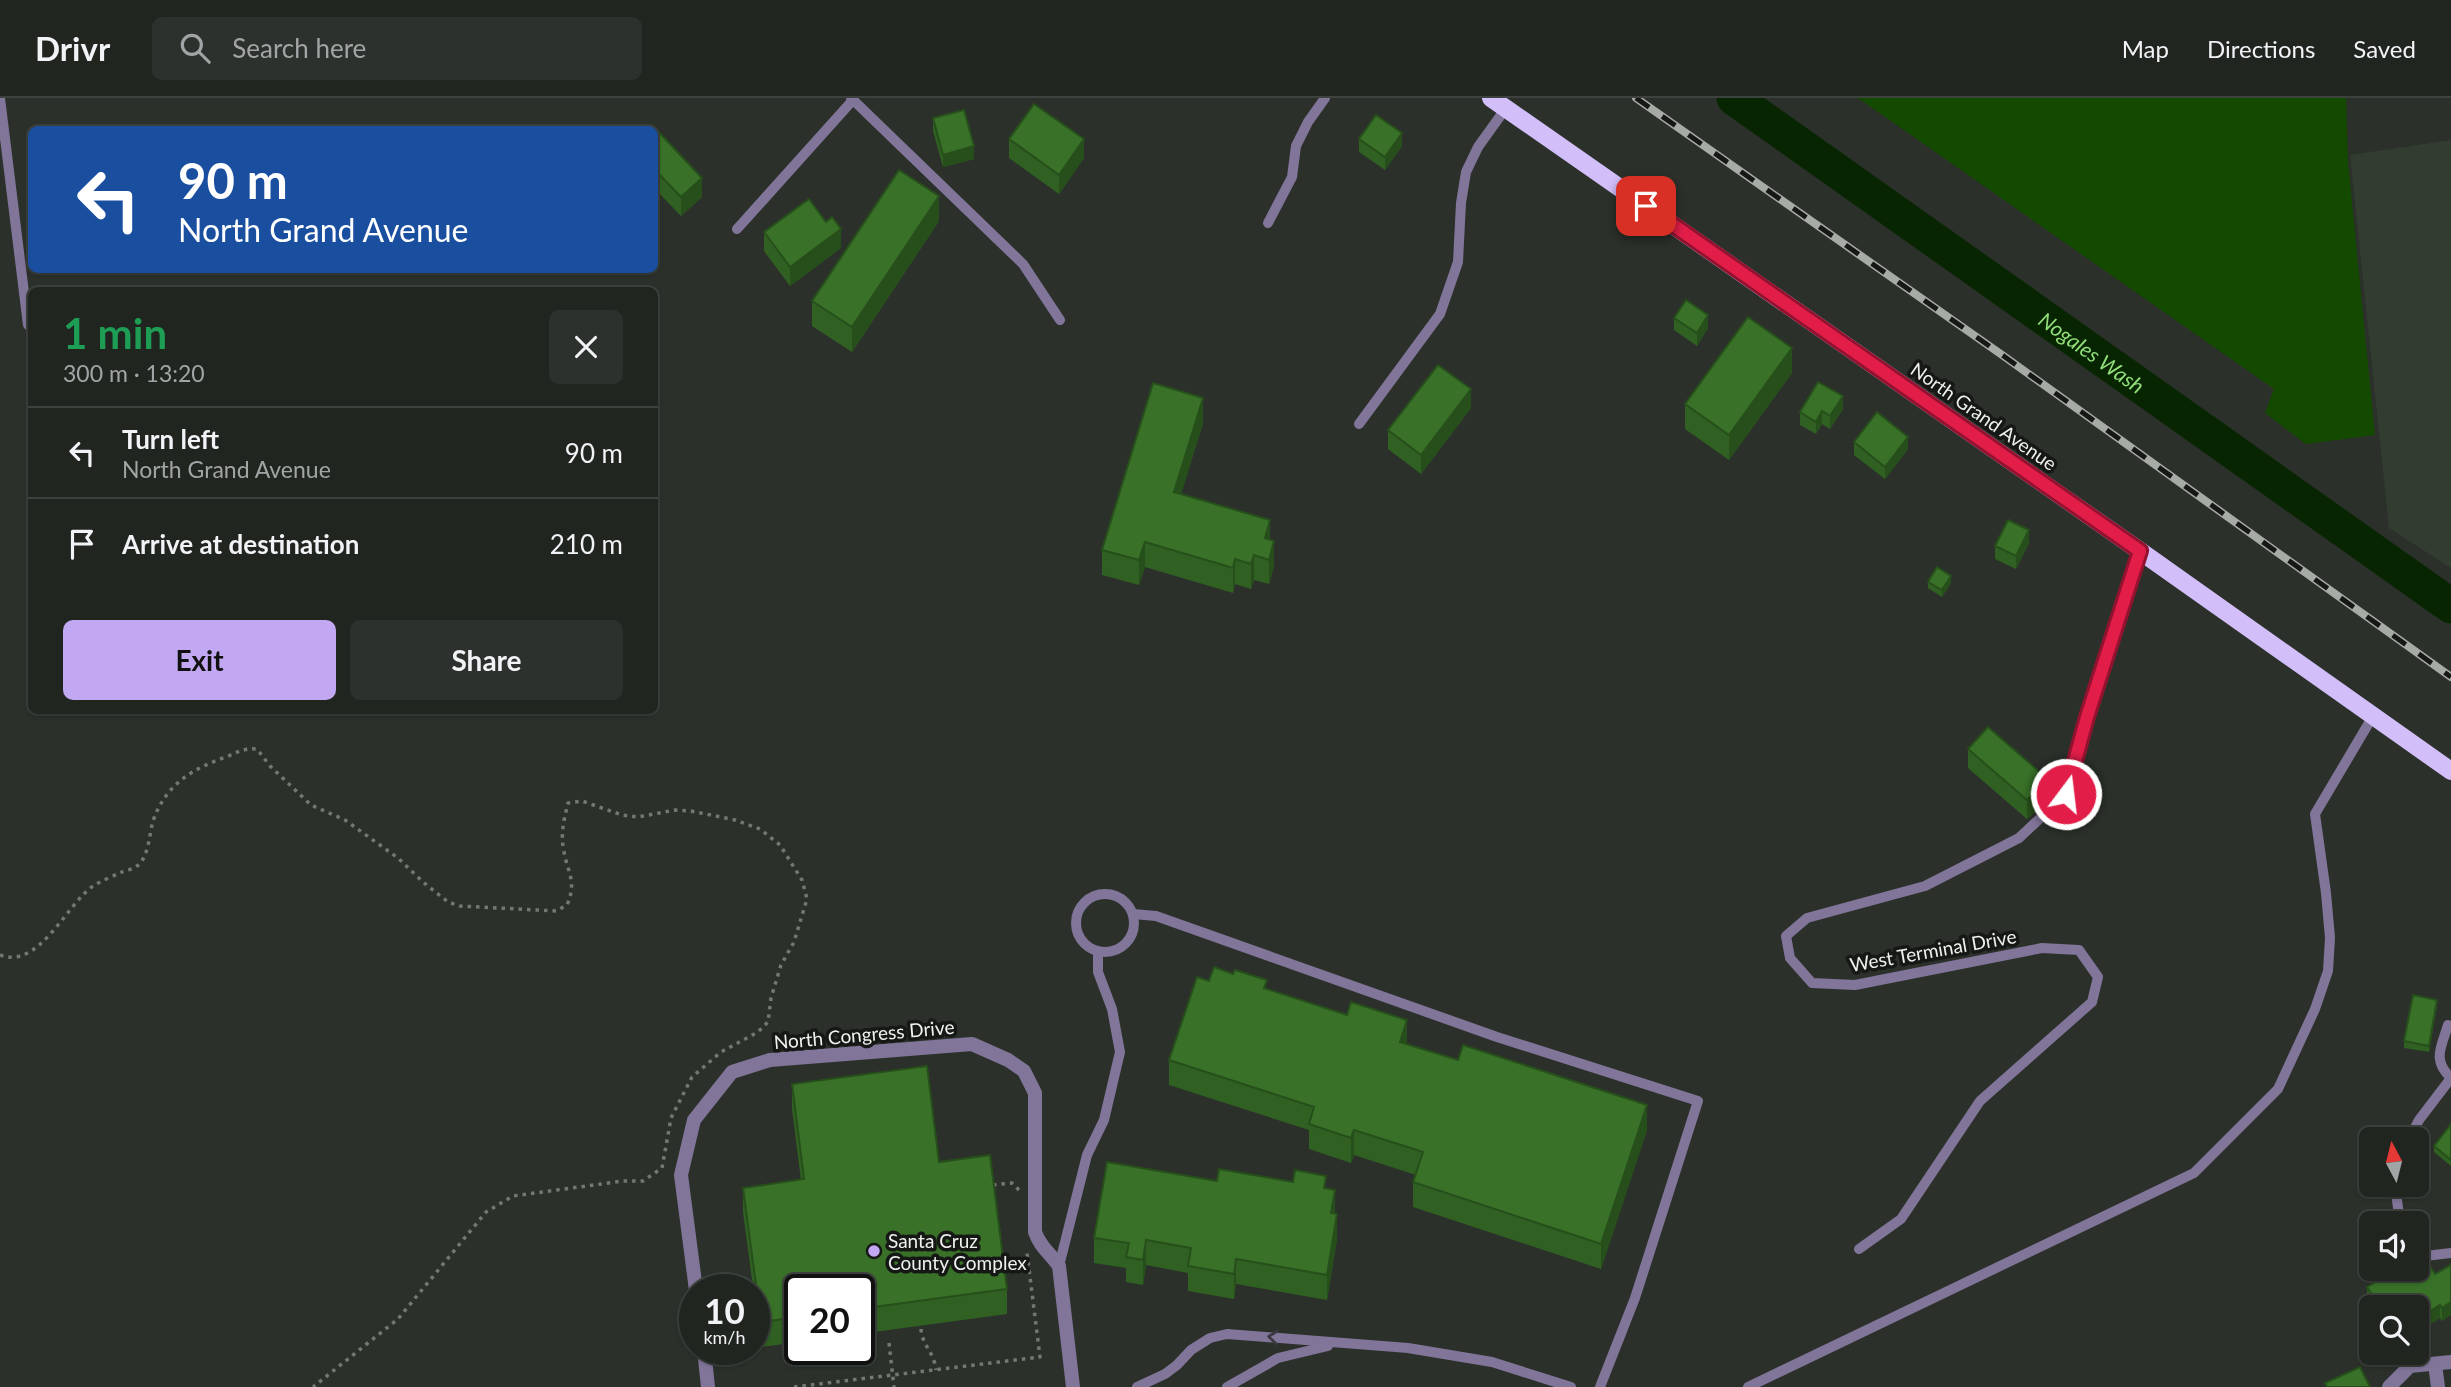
<!DOCTYPE html>
<html lang="en">
<head>
<meta charset="utf-8">
<style>
	body { margin:0; font-family:Lato,sans-serif; background:#2d312d; color:#f1f3f6; height:100vh; display:flex; flex-direction:column; font-size:26px; white-space:nowrap }
	* { box-sizing:border-box; margin:0 }
	p { font-size:23px; color:#a2a5a5 }
	.icon { flex:none; width:38px; height:38px; fill:none; stroke:currentColor; stroke-width:2; stroke-linecap:round; stroke-linejoin:round }
	.map { position:relative; flex:1; overflow:hidden }
	.sheet { position:absolute; left:28px; top:189px; width:630px; height:427px; display:flex; flex-direction:column; background:#202520; border-radius:10px; box-shadow:0 2px 5px #0004,0 0 0 2px #3d423e }
	.sheet>* { flex:none }
	.banner { position:absolute; left:28px; top:28px; width:630px; height:147px; border-radius:10px; box-shadow:0 2px 5px #0004,0 0 0 2px #3d423e; background:#1a4fa0; color:#fff; overflow:hidden }
	.needle { width:46px; rotate:353deg }
	.buttons { position:absolute; left:2359px; top:1029px; display:grid; gap:14px }
	.buttons a { display:grid; place-items:center; width:70px; height:70px; border-radius:10px; background:#202520; box-shadow:0 2px 5px #0004,0 0 0 2px #3d423e; font-size:35px }
	.speed { position:absolute; left:679px; top:1176px; display:flex; gap:14px; font-size:35px; font-weight:700; text-align:center }
	.speed>* { display:grid; place-content:center; width:91px; height:91px; border-radius:50%; background:#202520; box-shadow:0 2px 5px #0004,0 0 0 2px #3d423e; line-height:1 }
	.speed small { font-size:18px; font-weight:400 }
	.speed .limit { border:4px solid #111; border-radius:10px; background:#fff; color:#111 }
	.pin { position:absolute; display:grid; place-items:center; width:60px; height:60px; color:#fff; margin:-30px; border-radius:14px; box-shadow:0 4px 10px #0006 }
	.me { position:absolute; width:77px; margin:-38px; rotate:15deg; stroke-linejoin:round; filter:drop-shadow(0 0 5px #0008) }
	.turn { display:flex; align-items:center; gap:24px; height:147px; padding:0 35px; font-size:32px }
	.turn .icon { width:91px; height:91px; stroke-width:2.5 }
	.turn b { display:block; font-size:49px; line-height:60px }
	.round { display:grid; place-items:center; flex:none; width:74px; height:74px; border-radius:10px; background:#2d312d }
	.summary { display:flex; align-items:center; justify-content:space-between; height:119px; padding:0 35px }
	h1 { font-size:42px; font-weight:700; line-height:52px; color:#1e9e55 }
	.button { display:flex; gap:14px; margin-top:auto; padding:14px 35px }
	.button a { flex:1; height:80px; border-radius:10px; background:#c2a8f2; color:#111; font-size:28px; font-weight:700; line-height:80px; text-align:center }
	.button a+a { background:#2d312d; color:#f1f3f6 }
	ul { padding:0; list-style:none }
	li { display:flex; align-items:center; gap:21px; height:91px; padding:0 35px; border-top:2px solid #3d423e }
	li div { flex:1 }
	li b { display:block; font-size:26px }
	li em { font-style:normal }
	header { display:flex; align-items:center; gap:42px; box-sizing:border-box; height:98px; padding:0 35px; background:#202520; border-bottom:2px solid #3d423e }
	header strong { font-size:33px }
	nav { display:flex; gap:38px; margin-inline-start:auto; font-size:24px }
	.search { width:490px; height:63px; background:#2d312d; display:flex; align-items:center; gap:18px; box-sizing:border-box; padding:0 24px; border-radius:10px; color:#a2a5a5; font-size:26px }
	.map>svg:first-child { display:block }
</style>
</head>
<body>
<header>
<strong>Drivr</strong>
<div class="search"><svg class="icon" aria-label="search" viewBox="0 0 24 24"><circle cx="10" cy="10" r="6"/><path d="M15 15l6 6"/></svg>Search here</div>
<nav><a>Map</a><a>Directions</a><a>Saved</a></nav>
</header>
<div class="map">
<svg width="2451" height="1289" viewBox="0 0 2451 1289">
	<rect width="100%" height="100%" fill="#2b312a"/>
	<polygon fill="#323c30" points="2451,42 2451,470 2389,430 2350,57"/>
	<polygon fill="#144a00" points="1858,0 2346,0 2348,64 2375,337 2306,346 2265,315 2274,291"/>
	<g fill="none" stroke-linecap="round" stroke-linejoin="round">
		<path stroke="#072500" stroke-width="35" id="s1" d="M1734 0 2451 508"/>
		<g stroke="#737872" stroke-width="3.5" stroke-dasharray="3.5 5" stroke-linecap="butt">
			<path d="M0 857C39 872 66 807 93 788 101 783 113 778 122 774 126 772 134 771 137 768 149 759 149 737 153 723 166 686 192 671 226 659 238 654 244 650 257 651L270 668 311 707 345 722 398 760 423 784 448 804 460 808 556 813 567 807C577 784 568 775 564 754 560 736 564 722 568 705L582 703 622 717 638 719 675 712 691 713 735 722 760 731 780 747 802 782 807 801 794 844 781 867 771 900 768 924 758 934 721 954 692 979 671 1020 662 1070 643 1083H623L513 1098 486 1114 398 1221 313 1289"/>
			<polyline points="993,1087 1012,1085 1019,1092"/>
			<path d="M921 1231C922 1247 934 1254 936 1272"/>
			<polyline points="889,1245 894,1289"/>
			<polyline points="794,1289 1040,1259 1027,1155"/>
		</g>
		<g stroke="#817599" stroke-width="10">
			<polyline points="0,0 28,227"/>
			<polyline points="851,0 1023,166 1060,222"/>
			<polyline points="1268,125 1292,79 1296,48 1308,24 1325,0"/>
			<polyline points="737,131 853,2"/>
			<polyline points="1359,326 1440,216 1458,164 1461,105 1466,74 1478,49 1506,10"/>
			<circle cx="1105" cy="825" r="29"/>
			<polyline points="1133,816 1156,818 1497,939 1698,1003 1635,1200 1600,1289"/>
			<path d="M2448 927C2441 950 2432 962 2451 980"/>
			<polyline points="2409,1041 2419,1022 2451,980"/>
			<polyline points="2395,1087 2400,1125"/>
			<polyline points="1859,1151 1901,1121 1980,1003 2092,904 2098,879 2079,852 2042,850 1855,887 1812,885 1790,860 1786,838 1807,820 1925,788 2019,740 2066,696 2086,619 2140,453"/>
			<polyline points="2417,1159 2451,1155"/>
			<polyline points="1059,1168 1087,1057 1104,1022 1120,954 1112,911 1098,874 1098,854"/>
			<polyline points="1137,1289 1165,1276 1177,1267 1191,1252 1210,1240 1227,1236 1408,1250 1492,1264 1571,1289"/>
			<polyline points="1227,1289 1278,1260 1328,1248"/>
			<polyline points="1748,1289 2194,1075 2278,991 2315,911 2328,873 2330,840 2326,795 2315,716 2373,618"/>
		</g>
		<g stroke="#817599" stroke-width="14">
			<path d="M696 1192 681 1077 694 1022 732 974 770 962 972 946 1008 962 1024 973 1035 995V1134C1040 1149 1050 1155 1059 1168L1073 1289"/>
			<polyline points="704,1251 708,1289"/>
			<polyline points="2435,1266 2438,1289"/>
			<polyline points="2389,1289 2410,1268 2451,1264"/>
		</g>
		<polyline stroke="#d2bef9" stroke-width="18" points="1491,0 2140,453 2451,673"/>
		<g stroke="#a7aba6" stroke-width="8">
			<polyline id="rail" points="1636,0 2005,259 2451,579"/>
		</g>
		<use href="#rail" stroke="#151815" stroke-width="5" stroke-dasharray="16" stroke-linecap="butt"/>
	</g>
	<g fill="#306122">
		<polygon points="933,20 974,61 943,69 933,33"/>
		<polygon points="654,32 702,99 681,118 654,90"/>
		<polygon points="1009,41 1084,60 1059,96 1009,60"/>
		<polygon points="1359,41 1402,48 1385,72 1359,54"/>
		<polygon points="939,123 852,254 812,228 812,203"/>
		<polygon points="764,134 841,150 790,188 764,153"/>
		<polygon points="1674,220 1708,230 1697,248 1674,232"/>
		<polygon points="1792,275 1729,362 1685,331 1685,306"/>
		<polygon points="1471,310 1421,376 1388,351 1388,332"/>
		<polygon points="1843,311 1830,331 1822,326 1816,336 1800,327 1800,314"/>
		<polygon points="1203,325 1181,396 1270,442 1274,468 1269,486 1254,482 1251,491 1235,486 1233,495 1145,469 1139,487 1102,477 1102,452"/>
		<polygon points="1854,344 1908,351 1885,381 1854,357"/>
		<polygon points="2029,445 2016,471 1995,461 1995,448"/>
		<polygon points="1928,484 1951,485 1942,499 1928,490"/>
		<polygon points="1968,651 2049,701 2027,721 1968,670"/>
		<polygon points="1233,876 1267,891 1407,946 1647,1032 1601,1171 1413,1109 1413,1084 1416,1077 1354,1057 1351,1065 1309,1051 1309,1032 1169,987 1169,962 1209,883"/>
		<polygon points="2437,908 2429,954 2404,950 2404,943"/>
		<polygon points="792,986 939,1064 1007,1191 1007,1216 859,1236 859,1192 800,1192 800,1244 761,1249 743,1114 743,1090 801,1082 792,1011"/>
		<polygon points="2451,1026 2451,1068 2434,1054 2434,1048"/>
		<polygon points="1217,1083 1326,1090 1335,1116 1337,1141 1327,1202 1236,1186 1234,1201 1188,1193 1188,1175 1146,1167 1143,1187 1126,1184 1126,1170 1094,1165 1094,1140"/>
		<polygon points="2451,1167 2451,1217 2442,1223 2440,1220 2417,1234 2417,1209 2372,1209 2367,1201 2367,1189 2435,1176"/>
	</g>
	<g fill="#274f1b">
		<polygon points="1402,35 1402,48 1385,72 1385,59"/>
		<polygon points="1084,41 1084,60 1059,96 1059,77"/>
		<polygon points="974,48 974,61 943,69 943,57"/>
		<polygon points="702,80 702,99 681,118 681,99"/>
		<polygon points="939,98 939,123 852,254 852,229"/>
		<polygon points="841,131 841,150 790,188 790,169"/>
		<polygon points="1708,217 1708,230 1697,248 1697,235"/>
		<polygon points="1792,250 1792,275 1729,362 1729,337"/>
		<polygon points="1471,291 1471,310 1421,376 1421,357"/>
		<polygon points="1843,298 1843,311 1830,331 1830,318"/>
		<polygon points="1203,300 1203,325 1174,419 1174,394"/>
		<polygon points="1822,313 1822,326 1816,336 1816,324"/>
		<polygon points="1908,339 1908,351 1885,381 1885,369"/>
		<polygon points="1270,422 1270,447 1265,440"/>
		<polygon points="2029,432 2029,445 2016,471 2016,458"/>
		<polygon points="1274,443 1274,468 1269,486 1269,462"/>
		<polygon points="1145,444 1145,469 1139,487 1139,462"/>
		<polygon points="1254,457 1254,482 1251,491 1251,466"/>
		<polygon points="1235,461 1235,486 1233,495 1233,470"/>
		<polygon points="1951,478 1951,485 1942,499 1942,492"/>
		<polygon points="2049,682 2049,701 2027,721 2027,702"/>
		<polygon points="2437,902 2437,908 2429,954 2429,948"/>
		<polygon points="1407,922 1407,947 1400,944"/>
		<polygon points="1647,1007 1647,1032 1601,1171 1601,1146"/>
		<polygon points="1354,1032 1354,1057 1351,1065 1351,1040"/>
		<polygon points="1335,1092 1335,1117 1331,1115"/>
		<polygon points="1337,1116 1337,1141 1327,1202 1327,1177"/>
		<polygon points="1146,1142 1146,1167 1143,1187 1143,1162"/>
		<polygon points="1236,1161 1236,1186 1234,1201 1234,1176"/>
		<polygon points="2451,1204 2451,1217 2442,1223 2442,1210"/>
		<polygon points="2440,1207 2440,1220 2417,1234 2417,1222"/>
	</g>
	<g fill="#387127" stroke="#274f1b" stroke-width="2">
		<polygon points="1034,6 1084,41 1059,77 1009,41"/>
		<polygon points="964,12 974,48 943,57 933,20"/>
		<polygon points="1376,17 1402,35 1385,59 1359,41"/>
		<polygon points="654,29 702,80 681,99 654,71 654,32 652,32"/>
		<polygon points="899,72 939,98 852,229 812,203"/>
		<polygon points="809,101 826,124 832,119 841,131 790,169 764,134"/>
		<polygon points="1686,202 1708,217 1697,235 1674,220"/>
		<polygon points="1748,219 1792,250 1729,337 1685,306"/>
		<polygon points="1438,267 1471,291 1421,357 1388,332"/>
		<polygon points="1818,284 1843,298 1830,318 1822,313 1816,324 1800,314"/>
		<polygon points="1153,285 1203,300 1174,394 1270,422 1265,440 1274,443 1269,462 1254,457 1251,466 1235,461 1233,470 1145,444 1139,462 1102,452"/>
		<polygon points="1877,314 1908,339 1885,369 1854,344"/>
		<polygon points="2008,422 2029,432 2016,458 1995,448"/>
		<polygon points="1937,469 1951,478 1942,492 1928,484"/>
		<polygon points="1988,629 2049,682 2027,702 1968,651"/>
		<polygon points="1214,869 1233,876 1235,872 1267,882 1264,890 1347,917 1351,904 1407,922 1400,944 1458,962 1463,947 1647,1007 1601,1146 1413,1084 1423,1054 1354,1032 1351,1040 1309,1026 1314,1009 1169,962 1197,879 1209,883"/>
		<polygon points="2413,897 2437,902 2429,948 2404,943"/>
		<polygon points="927,968 939,1064 990,1057 1007,1191 859,1211 859,1192 800,1192 800,1219 761,1224 743,1090 804,1081 792,986"/>
		<polygon points="2451,1026 2451,1062 2434,1048"/>
		<polygon points="1107,1064 1217,1083 1219,1071 1293,1084 1295,1072 1326,1078 1324,1090 1335,1092 1331,1115 1337,1116 1327,1177 1236,1161 1234,1176 1188,1168 1191,1150 1146,1142 1143,1162 1126,1159 1129,1145 1094,1140"/>
		<polygon points="2429,1166 2435,1176 2451,1167 2451,1204 2442,1210 2440,1207 2417,1222 2417,1209 2380,1209 2367,1189 2397,1171 2398,1171 2405,1181"/>
		<polygon points="2360,1269 2370,1289 2327,1289 2325,1285"/>
	</g>
	<defs><path id="oneway-chevron" d="M-2-3.5L2.5 0L-2 3.5" fill="none" stroke-width="1.6" stroke-linecap="round" stroke-linejoin="round" transform="scale(1.75)"/></defs>
	<use stroke="#3b3943" href="#oneway-chevron" transform="translate(1273 1239) rotate(-174)"/>
	<g fill="none" stroke-linecap="round" stroke-linejoin="round">
		<g stroke="#92132f" stroke-width="18">
			<polyline id="route" points="1646,108 2140,453 2087,619 2066,696"/>
		</g>
		<use href="#route" stroke="#e11d48" stroke-width="12"/>
	</g>
	<circle fill="#c2a8f2" stroke="#151815" stroke-width="2.5" cx="874" cy="1153" r="7"/>
	<g text-anchor="middle" dominant-baseline="central" stroke-width="7" stroke-linejoin="round" paint-order="stroke">
		<g font-size="19" fill="#eef1ed" stroke="#151815">
			<text transform="translate(1984 318) rotate(35)">North Grand Avenue</text>
			<text transform="translate(1933 852) rotate(-10)">West Terminal Drive</text>
			<text transform="translate(864 936) rotate(-5)">North Congress Drive</text>
		</g>
		<g font-size="19" fill="#eef1ed" stroke="#151815" text-anchor="start">
			<text x="888" y="1142">Santa Cruz<tspan x="888" dy="22">County Complex</tspan></text>
		</g>
		<g font-size="21" font-style="italic" fill="#91de7b" stroke="#151815">
			<text stroke="none"><textPath href="#s1" startOffset="439">Nogales Wash</textPath></text>
		</g>
	</g>
</svg>
<div class="buttons">
<a><svg class="needle" viewBox="-14 -14 28 28"><path d="M0-13l5 13h-10z" fill="#e53935"/><path d="M0 13l5-13h-10z" fill="#a2a5a5"/></svg></a>
<a><svg class="icon" aria-label="sound" viewBox="0 0 24 24"><path d="M4 9h4l5-4v14l-5-4H4zM17 9q2 3 0 6"/></svg></a>
<a><svg class="icon" aria-label="search" viewBox="0 0 24 24"><circle cx="10" cy="10" r="6"/><path d="M15 15l6 6"/></svg></a>
</div>
<div class="speed"><div>10<small>km/h</small></div><div class="limit">20</div></div>
<div class="pin" style="left:1646px;top:108px;background:#d93025"><svg class="icon" aria-label="arrive" viewBox="0 0 24 24"><path d="M6 21V4h12l-3 4 3 4H6"/></svg></div>
<svg class="me" style="left:2066px;top:696px" viewBox="-20 -20 40 40"><circle r="17" fill="#e11d48" stroke="#fff" stroke-width="3"/><path d="M0-11L8 9 0 5-8 9z" fill="#fff"/></svg>
<div class="banner">
<div class="turn"><svg class="icon" aria-label="left" viewBox="0 0 24 24"><path d="M17 20v-9H6M10 6l-5 5 5 5"/></svg><div><b>90 m</b>North Grand Avenue</div></div>
</div>
<section class="sheet">
<div class="summary"><div><h1>1 min</h1><p>300 m · 13:20</p></div><a class="round"><svg class="icon" aria-label="close" viewBox="0 0 24 24"><path d="M6 6l12 12M18 6L6 18"/></svg></a></div>
<ul>
<li><svg class="icon" aria-label="left" viewBox="0 0 24 24"><path d="M17 20v-9H6M10 6l-5 5 5 5"/></svg><div><b>Turn left</b><p>North Grand Avenue</p></div><em>90 m</em></li>
<li><svg class="icon" aria-label="arrive" viewBox="0 0 24 24"><path d="M6 21V4h12l-3 4 3 4H6"/></svg><div><b>Arrive at destination</b></div><em>210 m</em></li>
</ul>
<div class="button"><a>Exit</a><a>Share</a></div>
</section>
</div>
</body>
</html>
